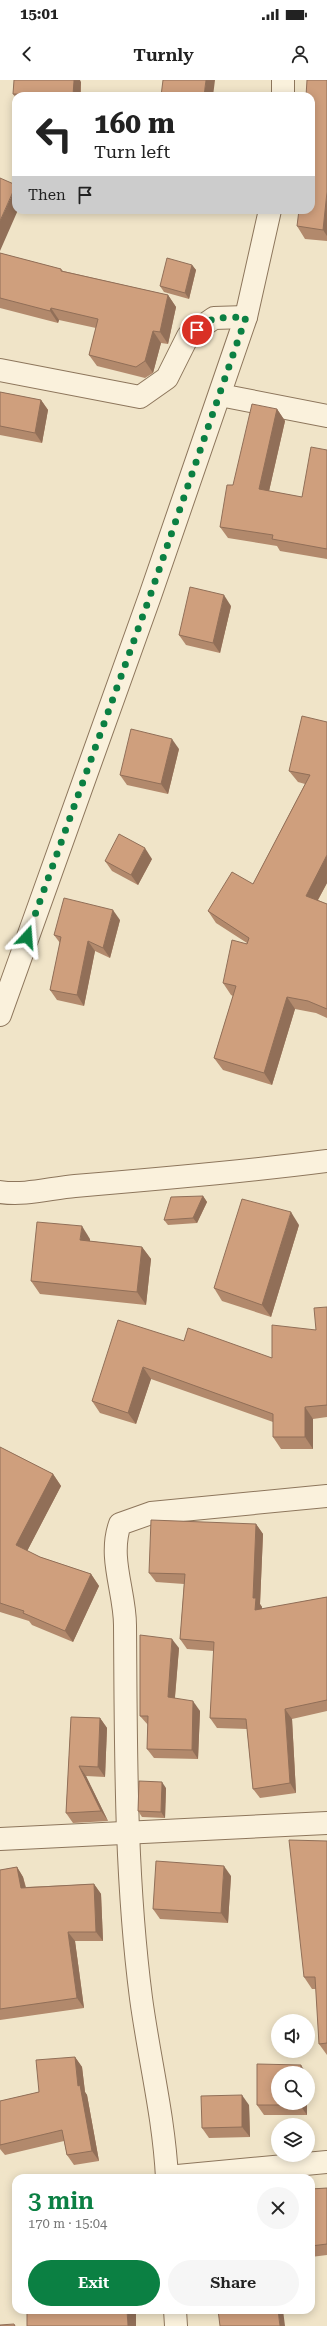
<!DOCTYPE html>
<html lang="en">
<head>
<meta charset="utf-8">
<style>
	body { margin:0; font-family:"Roboto Serif",serif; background:#f6f6f6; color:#222; height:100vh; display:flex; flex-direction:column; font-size:15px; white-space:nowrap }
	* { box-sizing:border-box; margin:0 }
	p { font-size:13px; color:#767676 }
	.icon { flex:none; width:22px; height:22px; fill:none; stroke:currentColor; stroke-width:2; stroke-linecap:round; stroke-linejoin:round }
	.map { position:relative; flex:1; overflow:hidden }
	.drawer { position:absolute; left:12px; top:2094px; width:303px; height:140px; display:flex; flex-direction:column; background:#fff; border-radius:12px; box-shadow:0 2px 10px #0003 }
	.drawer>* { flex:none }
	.top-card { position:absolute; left:12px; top:12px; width:303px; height:122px; border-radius:12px; box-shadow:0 2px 10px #0003; background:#fff; color:#222; overflow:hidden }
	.fabs { position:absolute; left:271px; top:1934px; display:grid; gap:8px }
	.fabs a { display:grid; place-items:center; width:44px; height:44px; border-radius:50%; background:#fff; box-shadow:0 2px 10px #0003; font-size:20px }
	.pin { position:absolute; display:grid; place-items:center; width:34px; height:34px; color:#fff; margin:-17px; border:2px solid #fff; border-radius:50%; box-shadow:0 1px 4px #0007 }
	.me { position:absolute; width:44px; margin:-22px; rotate:19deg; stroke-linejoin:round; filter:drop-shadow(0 0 3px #0008) }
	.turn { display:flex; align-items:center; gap:14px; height:84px; padding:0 16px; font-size:18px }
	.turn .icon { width:52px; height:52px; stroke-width:2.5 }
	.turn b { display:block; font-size:28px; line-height:34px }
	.then { display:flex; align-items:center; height:38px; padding:0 16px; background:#0003; gap:8px; font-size:15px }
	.round { display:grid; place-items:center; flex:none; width:42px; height:42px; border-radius:21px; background:#f6f6f6 }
	.overview { display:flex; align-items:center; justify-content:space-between; height:68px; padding:0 16px }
	h1 { font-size:24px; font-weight:600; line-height:30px; color:#0b8043 }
	.primary-button { display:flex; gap:8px; margin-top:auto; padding:8px 16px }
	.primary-button a { flex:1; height:46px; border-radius:24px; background:#0b8043; color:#fff; font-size:16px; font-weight:600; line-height:46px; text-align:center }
	.primary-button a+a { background:#f6f6f6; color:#222 }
	.status { display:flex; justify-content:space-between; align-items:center; height:28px; padding:0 20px; background:#fff; direction:ltr }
	.status svg { height:11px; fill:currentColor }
	header { display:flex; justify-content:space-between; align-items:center; height:52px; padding:0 16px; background:#fff; font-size:18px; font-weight:600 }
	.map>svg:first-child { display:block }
</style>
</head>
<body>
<div class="status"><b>15:01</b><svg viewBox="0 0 49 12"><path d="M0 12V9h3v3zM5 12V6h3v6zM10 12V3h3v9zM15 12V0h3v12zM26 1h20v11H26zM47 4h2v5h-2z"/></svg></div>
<header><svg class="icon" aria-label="back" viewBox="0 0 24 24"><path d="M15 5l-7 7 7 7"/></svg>Turnly<svg class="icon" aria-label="person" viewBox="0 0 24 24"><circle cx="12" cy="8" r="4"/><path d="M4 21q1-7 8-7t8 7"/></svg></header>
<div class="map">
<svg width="327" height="2246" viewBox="0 0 327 2246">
	<rect width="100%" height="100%" fill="#f0e4c8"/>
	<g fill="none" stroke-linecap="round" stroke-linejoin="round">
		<g stroke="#8d765c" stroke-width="24">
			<g id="minor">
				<polyline points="0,290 140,317 167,298 188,256 214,238 246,237"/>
				<polyline points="220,315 327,336"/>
				<path d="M0 1112C25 1116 51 1108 75 1106 159 1099 243 1092 327 1081"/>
				<polyline points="0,1759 327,1743"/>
				<polyline points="167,2097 327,2082"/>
				<path d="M167 2098C164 2037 149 1978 141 1918 125 1794 126 1670 125 1545 125 1512 108 1477 120 1444L151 1433 327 1416"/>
				<polyline points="175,2230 176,2246"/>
			</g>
		</g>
		<g stroke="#8d765c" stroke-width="24">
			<g id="tertiary">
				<polyline points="283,16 283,0"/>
				<polyline points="0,935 150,516 246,237 270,130"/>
			</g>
		</g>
		<use href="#minor" stroke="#faf1dc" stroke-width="22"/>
		<use href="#tertiary" stroke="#faf1dc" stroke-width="22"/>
	</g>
	<g fill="#b2896c">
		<polygon points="327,0 327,161 305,159 297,146 311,130 311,16"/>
		<polygon points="81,2 81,16 84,16 16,16 16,18 13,14"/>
		<polygon points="0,173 61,189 63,191 168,215 176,227 168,264 161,263 153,293 145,298 97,286 89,275 96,248 59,240 58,243 0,228"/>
		<polygon points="192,185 196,190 189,219 164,212 160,206"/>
		<polygon points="0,312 41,320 48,330 42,363 0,355"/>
		<polygon points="277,329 285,341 269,411 302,417 327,370 327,479 280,471 277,466 228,458 220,447 233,405"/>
		<polygon points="231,526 220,573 186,565 179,555"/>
		<polygon points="327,642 327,803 318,820 327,824 327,938 316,933 295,929 272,1005 223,990 214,978 233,916 231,915 223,903 247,863 216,843 208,831 253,804 305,704 298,702 289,691"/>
		<polygon points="179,669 168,714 127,705 120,695"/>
		<polygon points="152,779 138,805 112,791 105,781"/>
		<polygon points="120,840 110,878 95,871 84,926 57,920 50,910 60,863 54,855"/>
		<polygon points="203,1116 207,1122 197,1143 168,1145 164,1140"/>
		<polygon points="299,1145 271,1237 222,1221 214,1208"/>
		<polygon points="90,1159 90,1161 142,1167 151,1179 146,1225 40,1214 31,1201"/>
		<polygon points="327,1227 327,1337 313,1339 313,1369 281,1369 273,1357 273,1342 151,1299 136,1344 100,1333 92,1321 184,1261 272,1278 316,1250"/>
		<polygon points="0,1367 53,1394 61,1406 27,1471 40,1477 91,1494 99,1506 73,1562 32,1545 29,1541 0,1532"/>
		<polygon points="256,1444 263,1454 260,1524 262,1527 262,1529 327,1517 327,1631 292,1639 296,1713 260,1718 253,1709 247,1649 217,1648 210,1638 214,1571 187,1569 180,1559 184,1504 156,1502 149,1493"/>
		<polygon points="179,1568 175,1618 200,1631 198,1679 154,1678 147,1669 148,1645 140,1636"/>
		<polygon points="71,1637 100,1638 107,1648 105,1697 86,1696 108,1741 73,1743 66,1733"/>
		<polygon points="166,1708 165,1738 142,1737 138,1731"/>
		<polygon points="327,1761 327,1975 319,1964 316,1909 312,1909 304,1897"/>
		<polygon points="17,1787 23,1797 26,1807 94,1804 101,1814 103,1861 75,1861 84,1928 0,1940 0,1790"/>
		<polygon points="231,1796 228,1843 160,1839 153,1829"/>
		<polygon points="75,1977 82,1987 85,2012 87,2015 99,2081 74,2085 67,2075 64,2061 5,2075 0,2069 0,2021 39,2012"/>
		<polygon points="278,2023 307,2023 307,2035 264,2035 257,2025"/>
		<polygon points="249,2025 250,2057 209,2058 202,2048"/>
		<polygon points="327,2108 327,2175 311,2177 311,2109"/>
	</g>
	<g fill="#916f58">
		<polygon points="74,0 80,0 81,2 80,16 73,16"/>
		<polygon points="206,0 215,0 213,16 204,16"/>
		<polygon points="16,106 16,130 18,130 0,171 0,141"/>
		<polygon points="327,112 327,156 323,150"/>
		<polygon points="192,185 196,190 189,219 185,213"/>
		<polygon points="168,215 176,227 168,264 160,252"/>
		<polygon points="51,228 59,240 58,243 50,231"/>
		<polygon points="153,251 161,263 153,293 145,281"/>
		<polygon points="41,320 48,330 42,363 35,353"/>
		<polygon points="277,329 285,341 267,420 259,409"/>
		<polygon points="224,515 231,526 220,573 213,563"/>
		<polygon points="172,659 179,669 168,714 161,704"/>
		<polygon points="145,768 152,779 138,805 131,795"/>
		<polygon points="327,775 327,803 314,827 306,816"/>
		<polygon points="113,830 120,840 110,878 103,868"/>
		<polygon points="88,861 95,871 84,926 77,915"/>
		<polygon points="287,917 295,929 272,1005 264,993"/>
		<polygon points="203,1116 207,1122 197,1143 193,1138"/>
		<polygon points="291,1132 299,1145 271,1237 262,1225"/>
		<polygon points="82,1146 90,1159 89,1173 80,1160"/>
		<polygon points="142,1167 151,1179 146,1225 137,1212"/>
		<polygon points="143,1287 151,1299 136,1344 128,1333"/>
		<polygon points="305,1327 313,1339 313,1369 305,1357"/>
		<polygon points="53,1394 61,1406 24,1477 16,1465"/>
		<polygon points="256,1444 263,1454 260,1524 262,1527 261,1540 255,1530 253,1518"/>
		<polygon points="91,1494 99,1506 73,1562 65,1551"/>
		<polygon points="172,1559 179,1568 174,1627 168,1617"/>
		<polygon points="193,1621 200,1631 198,1679 192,1670"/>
		<polygon points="285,1629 292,1639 296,1713 290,1703"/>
		<polygon points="100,1638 107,1648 105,1697 98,1687"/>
		<polygon points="79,1686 86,1696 108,1741 101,1731"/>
		<polygon points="162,1702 166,1708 165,1738 161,1732"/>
		<polygon points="224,1786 231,1796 228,1843 221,1833"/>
		<polygon points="17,1787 23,1797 28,1818 21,1808"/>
		<polygon points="94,1804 101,1814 103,1861 96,1852"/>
		<polygon points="68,1852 75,1861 84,1928 77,1918"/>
		<polygon points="75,1977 82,1987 85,2012 87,2015 99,2081 92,2071 78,2006"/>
		<polygon points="301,1985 306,1993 300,1993"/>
		<polygon points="242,2015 249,2025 250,2057 242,2047"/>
		<polygon points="300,2023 307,2023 307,2035 300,2025"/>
		<polygon points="127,2230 136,2230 136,2246 128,2246"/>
		<polygon points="278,2230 283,2230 285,2246 280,2246"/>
	</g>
	<g fill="#cf9f7d" stroke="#916f58">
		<polygon points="14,0 74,0 73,16 13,14"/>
		<polygon points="163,0 206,0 204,16 161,16"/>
		<polygon points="307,0 327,0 327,112 323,150 297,146 299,130 311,130 311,16 306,16"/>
		<polygon points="0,98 16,105 0,141"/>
		<polygon points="0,173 61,189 61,191 168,215 160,252 153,251 145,281 136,287 89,275 98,239 51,228 50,231 0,218"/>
		<polygon points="167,178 192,185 185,213 160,206"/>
		<polygon points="0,312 41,320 35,353 0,346"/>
		<polygon points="252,324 277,329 259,409 302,417 311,367 327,370 327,469 272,459 273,455 220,447 227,405 233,405"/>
		<polygon points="190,507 224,515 213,563 179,555"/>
		<polygon points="302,636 327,642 327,775 306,816 327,824 327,929 308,921 287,917 264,993 214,978 236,906 223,903 232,860 247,864 249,858 208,831 232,792 253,804 310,695 289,691"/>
		<polygon points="131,649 172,659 161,704 120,695"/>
		<polygon points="119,754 145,768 131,795 105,781"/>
		<polygon points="64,818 113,830 103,868 88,861 77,915 50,910 61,857 54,855"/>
		<polygon points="203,1116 193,1138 164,1140 171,1117"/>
		<polygon points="242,1119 291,1132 262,1225 214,1208"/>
		<polygon points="37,1142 82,1146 80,1160 142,1167 137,1212 31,1201"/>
		<polygon points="327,1227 327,1325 305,1327 305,1357 273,1357 273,1334 143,1287 128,1333 92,1321 118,1240 184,1261 188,1248 272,1278 272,1245 316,1250 314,1228"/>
		<polygon points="0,1367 53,1394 16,1465 40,1477 91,1494 65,1551 23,1533 24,1531 0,1523"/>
		<polygon points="151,1440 256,1444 253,1518 256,1518 255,1530 327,1517 327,1620 285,1629 290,1703 253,1709 246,1639 210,1638 214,1562 180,1559 185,1494 149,1493"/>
		<polygon points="140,1555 172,1559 168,1617 193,1621 192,1670 147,1669 148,1636 140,1636"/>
		<polygon points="71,1637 100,1638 98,1687 79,1686 101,1731 66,1733"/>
		<polygon points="139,1701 162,1702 161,1732 138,1731"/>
		<polygon points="289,1760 327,1761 327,1963 319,1964 315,1897 304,1897"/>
		<polygon points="156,1781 224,1786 221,1833 153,1829"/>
		<polygon points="17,1787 21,1808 94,1804 96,1852 68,1852 77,1918 0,1929 0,1790"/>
		<polygon points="75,1977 78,2006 80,2005 92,2071 67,2075 62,2050 0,2065 0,2021 39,2012 36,1980"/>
		<polygon points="257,1984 301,1985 300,1993 278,1993 278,2023 300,2023 300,2025 257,2025"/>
		<polygon points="242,2015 242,2047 202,2048 201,2016"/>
		<polygon points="327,2108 327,2164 311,2166 311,2109"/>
		<polygon points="27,2230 127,2230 128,2246 27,2246"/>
		<polygon points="218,2230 278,2230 280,2246 220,2246"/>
		<polygon points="14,2244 15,2246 0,2246 0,2245"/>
	</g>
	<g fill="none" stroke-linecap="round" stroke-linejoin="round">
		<polyline stroke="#0b8043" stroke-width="7" stroke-dasharray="0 12.6" points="27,857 150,516 246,237 214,238 197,250"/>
	</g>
</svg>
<div class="fabs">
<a><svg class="icon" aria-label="sound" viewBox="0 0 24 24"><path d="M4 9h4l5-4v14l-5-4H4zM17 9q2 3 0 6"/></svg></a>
<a><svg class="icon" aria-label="search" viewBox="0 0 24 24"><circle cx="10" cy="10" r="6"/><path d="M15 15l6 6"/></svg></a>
<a><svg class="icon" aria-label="layers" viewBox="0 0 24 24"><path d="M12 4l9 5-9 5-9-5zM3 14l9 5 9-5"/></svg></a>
</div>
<div class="pin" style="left:197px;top:250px;background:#d93025"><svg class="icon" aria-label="arrive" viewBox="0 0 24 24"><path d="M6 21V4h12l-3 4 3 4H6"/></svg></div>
<svg class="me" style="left:27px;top:857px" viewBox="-20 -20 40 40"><path d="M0-17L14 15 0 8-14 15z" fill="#0b8043" stroke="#fff" stroke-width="4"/></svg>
<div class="top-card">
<div class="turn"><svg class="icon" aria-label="left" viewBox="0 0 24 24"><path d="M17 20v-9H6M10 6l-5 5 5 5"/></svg><div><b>160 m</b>Turn left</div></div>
<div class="then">Then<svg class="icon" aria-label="arrive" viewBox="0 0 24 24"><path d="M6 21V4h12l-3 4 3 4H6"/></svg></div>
</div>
<section class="drawer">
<div class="overview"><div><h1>3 min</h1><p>170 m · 15:04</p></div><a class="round"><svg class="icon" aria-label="close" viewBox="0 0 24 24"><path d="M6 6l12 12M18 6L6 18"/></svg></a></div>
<div class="primary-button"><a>Exit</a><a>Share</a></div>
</section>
</div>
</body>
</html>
